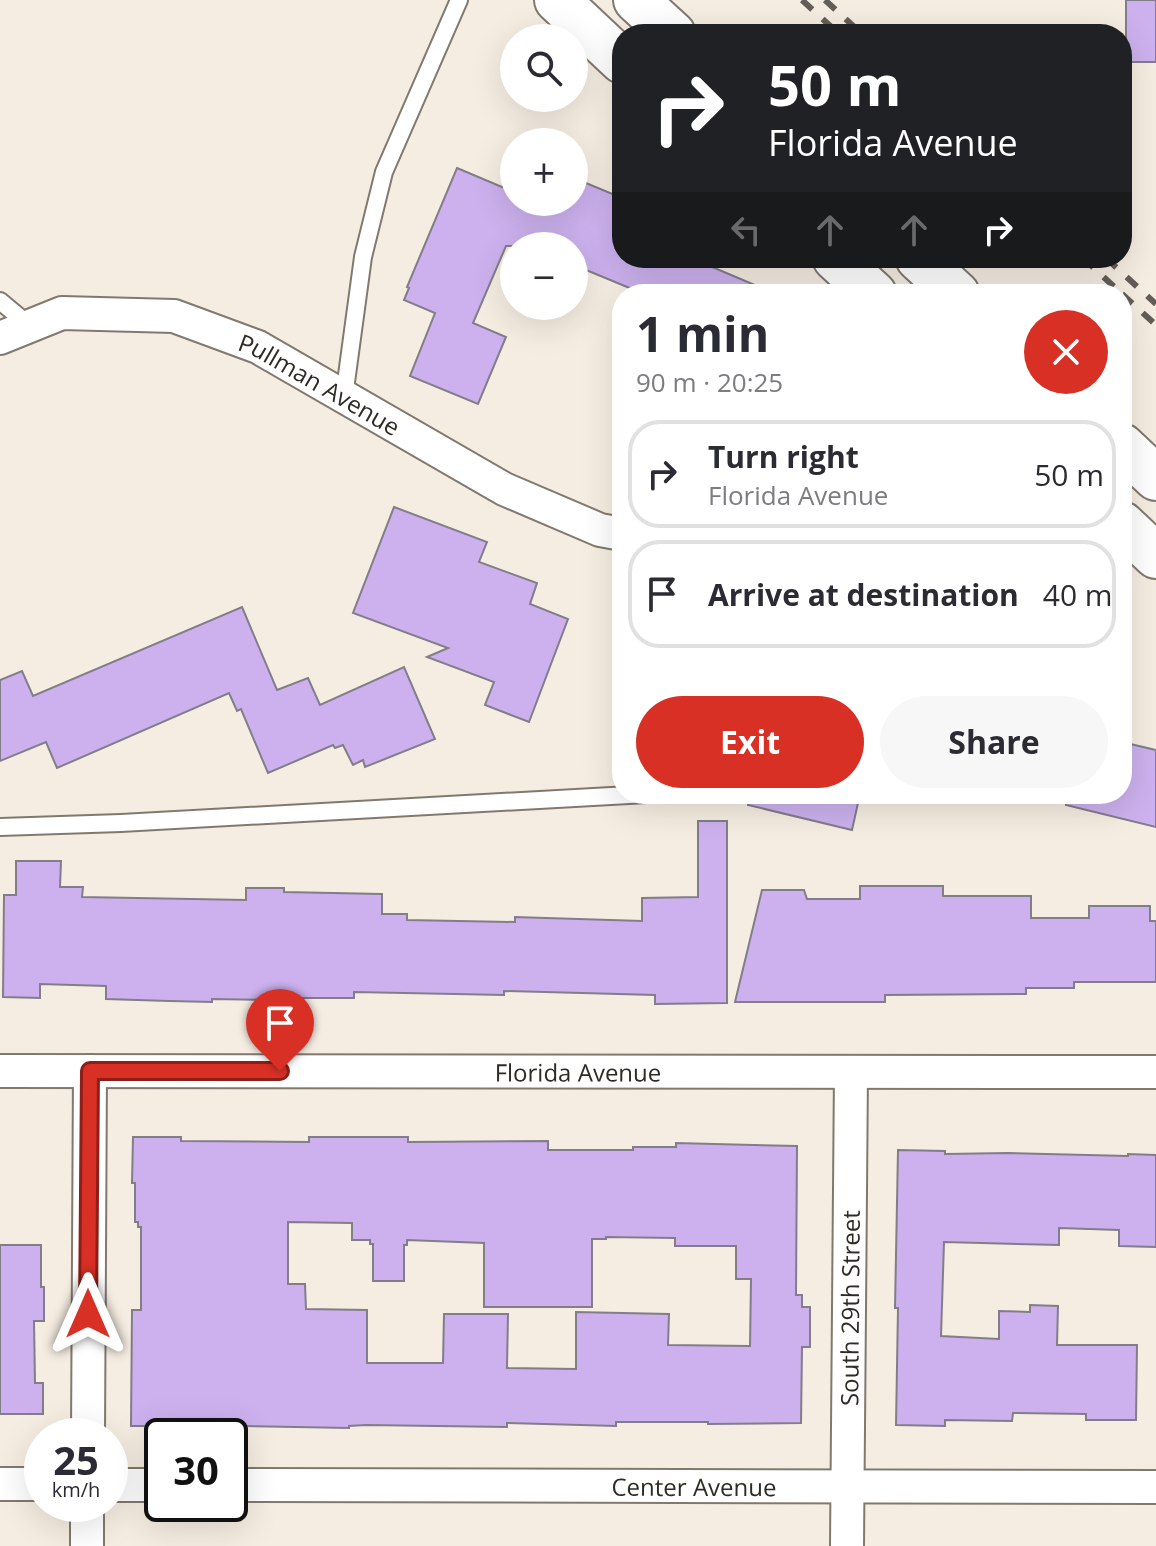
<!DOCTYPE html>
<html lang="en">
<head>
<meta charset="utf-8">
<style>
	body { margin:0; font-family:"Open Sans",sans-serif; background:#f7f7f7; color:#2b2b33; height:100vh; display:flex; flex-direction:column; font-size:30px; white-space:nowrap }
	* { box-sizing:border-box; margin:0 }
	p { font-size:26px; color:#7c7c81 }
	.icon { flex:none; width:44px; height:44px; fill:none; stroke:currentColor; stroke-width:2; stroke-linecap:round; stroke-linejoin:round }
	.map { position:relative; flex:1; overflow:hidden }
	.panel { position:absolute; left:612px; top:284px; width:520px; height:520px; display:flex; flex-direction:column; background:#fff; border-radius:32px; box-shadow:0 8px 32px #0002 }
	.panel>* { flex:none }
	.top-card { position:absolute; left:612px; top:24px; width:520px; height:244px; border-radius:32px; box-shadow:0 8px 32px #0002; background:#202124; color:#fff; overflow:hidden }
	.fabs { position:absolute; left:500px; top:24px; display:grid; gap:16px }
	.fabs a { display:grid; place-items:center; width:88px; height:88px; border-radius:50%; background:#fff; box-shadow:0 8px 32px #0002; font-size:40px }
	.speed { position:absolute; left:24px; top:1418px; display:flex; gap:16px; font-size:40px; font-weight:700; text-align:center }
	.speed>* { display:grid; place-content:center; width:104px; height:104px; border-radius:50%; background:#fff; box-shadow:0 8px 32px #0002; line-height:1 }
	.speed small { font-size:20px; font-weight:400 }
	.speed .limit { border:4px solid #111; border-radius:12px; background:#fff; color:#111 }
	.pin { position:absolute; display:grid; place-items:center; width:68px; height:68px; color:#fff; margin:-82px -34px; border-radius:50% 50% 50% 0; rotate:-45deg; box-shadow:0 0 8px #0007 }
	.pin .icon { rotate:45deg }
	.me { position:absolute; width:88px; margin:-44px; rotate:0deg; stroke-linejoin:round; filter:drop-shadow(0 0 6px #0008) }
	.turn { display:flex; align-items:center; gap:28px; height:168px; padding:0 24px; font-size:36px }
	.turn .icon { width:104px; height:104px; stroke-width:2.5 }
	.turn b { display:block; font-size:56px; line-height:68px }
	.lanes { display:flex; align-items:center; height:76px; padding:0 24px; background:#0003; justify-content:center; gap:40px; direction:ltr }
	.lanes .off { opacity:.35 }
	.round { display:grid; place-items:center; flex:none; width:84px; height:84px; border-radius:42px; background:#f7f7f7 }
	.headline { display:flex; align-items:center; justify-content:space-between; height:136px; padding:0 24px }
	h1 { font-size:48px; font-weight:700; line-height:60px }
	.button { display:flex; gap:16px; margin-top:auto; padding:16px 24px }
	.button a { flex:1; height:92px; border-radius:48px; background:#d93025; color:#fff; font-size:32px; font-weight:700; line-height:92px; text-align:center }
	.button a+a { background:#f7f7f7; color:#2b2b33 }
	ul { padding:0; list-style:none }
	li { display:flex; align-items:center; gap:24px; height:108px; margin:0 16px 12px; padding:0 8px; border:4px solid #e1e1e2; border-radius:32px }
	li div { flex:1 }
	li b { display:block; font-size:30px }
	li em { font-style:normal }
	.map>svg:first-child { display:block }
</style>
</head>
<body>
<div class="map">
<svg width="1156" height="1546" viewBox="0 0 1156 1546">
	<rect width="100%" height="100%" fill="#f6ede2"/>
	<g fill="#ccb1ee" stroke="#827d89" stroke-width="2" fill-rule="evenodd">
		<rect x="1126" y="0" width="30" height="62"/>
		<polygon points="457,168 514,192 514,202 574,202 574,178 622,198 622,258 691,258 776,294 644,294 574,265 574,246 506,246 473,323 506,337 478,404 410,376 435,313 404,300 409,288 407,287"/>
		<polygon points="394,507 487,542 479,562 537,583 530,604 568,619 529,722 485,705 494,682 427,657 448,648 353,613"/>
		<polygon points="242,607 277,690 308,678 320,705 404,667 435,739 365,767 363,760 353,765 343,745 335,748 333,745 268,773 241,709 237,711 229,693 57,768 46,742 0,761 0,680 22,671 33,696"/>
		<polygon points="1122,742 1156,750 1156,827 1066,805 1067,794 1122,794"/>
		<polygon points="749,794 860,794 852,830 748,805"/>
		<polygon points="698,821 727,821 727,1003 655,1004 655,995 504,991 504,995 354,992 354,998 281,998 281,1000 212,999 212,1002 169,1001 106,999 106,986 40,984 40,998 3,997 4,895 16,895 16,861 61,861 60,887 83,887 82,897 246,900 246,888 284,888 284,892 382,894 382,914 407,914 407,920 515,922 515,917 642,921 642,898 698,897"/>
		<polygon points="860,886 943,886 943,896 1031,896 1031,918 1089,918 1089,906 1150,906 1150,921 1156,921 1156,982 1074,982 1074,988 1026,988 1026,994 885,995 885,1002 735,1002 762,890 804,890 807,899 860,899"/>
		<path d="M133 1137H181V1141L309 1142V1137H408V1142L548 1141V1150H633V1147H676V1143L797 1146 796 1295H802V1307H810V1347H802L801 1423 708 1424V1422H616V1426L507 1423V1427L366 1425 349 1426V1428L244 1426H131L132 1310H141V1227H138V1222H135V1183H132ZM288 1222 352 1223V1240H370V1244H373V1281H404V1245H407V1240L484 1243V1307H592V1239H606V1237L675 1238V1246H736V1279H751L750 1346 668 1345 669 1314 576 1312V1369L507 1368 508 1314H444L443 1363H367V1310L306 1309 305 1284H288Z"/>
		<polygon points="898,1150 945,1151 945,1154 1008,1153 1128,1156 1128,1154 1156,1155 1156,1247 1119,1246 1119,1230 1059,1228 1059,1245 944,1242 941,1336 999,1339 999,1311 1030,1312 1030,1305 1058,1306 1057,1345 1137,1345 1136,1420 1086,1420 1086,1414 1013,1413 1012,1421 945,1420 945,1426 896,1425 898,1308 895,1308"/>
		<polygon points="0,1245 41,1245 41,1287 44,1287 44,1321 34,1321 35,1383 43,1383 43,1414 0,1414"/>
	</g>
	<g fill="none" stroke-linecap="round" stroke-linejoin="round">
		<g stroke="#81796f" stroke-width="20">
			<g id="lane">
				<polyline points="0,301 30,326"/>
				<polyline points="344,397 363,257 384,172 459,0"/>
				<polyline points="0,827 121,823 647,794"/>
			</g>
		</g>
		<g stroke="#81796f" stroke-width="36">
			<g id="street">
				<path id="s1" d="M0 338 62 313 174 316 258 347 504 489 600 530 622 534"/>
				<path id="s2" d="M0 1071 1156 1072"/>
				<polyline points="88,1436 90,1071"/>
				<polyline points="0,1484 42,1484"/>
				<polyline points="110,1485 162,1485"/>
				<path id="s3" d="M230 1485 1156 1487"/>
				<polyline points="87,1546 87,1504"/>
				<path id="s4" d="M847 1546 851 1072"/>
			</g>
		</g>
		<g stroke="#81796f" stroke-width="48">
			<g id="secondary">
				<polyline points="557,0 622,61"/>
				<polyline points="636,0 673,34"/>
				<polyline points="835,258 874,294"/>
				<polyline points="918,258 957,294"/>
				<polyline points="1122,446 1156,478"/>
				<polyline points="1122,524 1156,556"/>
			</g>
		</g>
		<use href="#lane" stroke="#fff" stroke-width="16"/>
		<use href="#street" stroke="#fff" stroke-width="32"/>
		<use href="#secondary" stroke="#fff" stroke-width="44"/>
		<g stroke="#635e57" stroke-width="6" stroke-dasharray="14 14" stroke-linecap="butt">
			<polyline points="802,0 839,34"/>
			<polyline points="825,0 862,34"/>
			<polyline points="1083,258 1122,294"/>
			<polyline points="1106,258 1156,304"/>
			<polyline points="1122,294 1156,325"/>
		</g>
	</g>
	<g fill="none" stroke-linecap="round" stroke-linejoin="round">
		<g stroke="#8d1f18" stroke-width="20">
			<polyline id="route" points="88,1314 90,1071 280,1071"/>
		</g>
		<use href="#route" stroke="#d93025" stroke-width="14"/>
	</g>
	<g text-anchor="middle" dominant-baseline="central" stroke-width="6" stroke-linejoin="round" paint-order="stroke">
		<g font-size="24" fill="#2e2b26" stroke="#fff">
			<text stroke="none"><textPath href="#s1" startOffset="340">Pullman Avenue</textPath></text>
			<text stroke="none"><textPath href="#s2" startOffset="578">Florida Avenue</textPath></text>
			<text stroke="none"><textPath href="#s4" startOffset="238">South 29th Street</textPath></text>
			<text stroke="none"><textPath href="#s3" startOffset="464">Center Avenue</textPath></text>
		</g>
	</g>
</svg>
<div class="fabs">
<a><svg class="icon" aria-label="search" viewBox="0 0 24 24"><circle cx="10" cy="10" r="6"/><path d="M15 15l6 6"/></svg></a>
<a>+</a>
<a>−</a>
</div>
<div class="speed"><div>25<small>km/h</small></div><div class="limit">30</div></div>
<div class="pin" style="left:280px;top:1071px;background:#d93025"><svg class="icon" aria-label="arrive" viewBox="0 0 24 24"><path d="M6 21V4h12l-3 4 3 4H6"/></svg></div>
<svg class="me" style="left:88px;top:1314px" viewBox="-20 -20 40 40"><path d="M0-17L14 15 0 8-14 15z" fill="#d93025" stroke="#fff" stroke-width="4"/></svg>
<div class="top-card">
<div class="turn"><svg class="icon" aria-label="right" viewBox="0 0 24 24"><path d="M7 20v-9h11M14 6l5 5-5 5"/></svg><div><b>50 m</b>Florida Avenue</div></div>
<div class="lanes"><svg class="icon off" aria-label="left" viewBox="0 0 24 24"><path d="M17 20v-9H6M10 6l-5 5 5 5"/></svg><svg class="icon off" aria-label="ahead" viewBox="0 0 24 24"><path d="M12 20V5M6 11l6-6 6 6"/></svg><svg class="icon off" aria-label="ahead" viewBox="0 0 24 24"><path d="M12 20V5M6 11l6-6 6 6"/></svg><svg class="icon" aria-label="right" viewBox="0 0 24 24"><path d="M7 20v-9h11M14 6l5 5-5 5"/></svg></div>
</div>
<section class="panel">
<div class="headline"><div><h1>1 min</h1><p>90 m · 20:25</p></div><a class="round" style="background:#d93025;color:#fff"><svg class="icon" aria-label="close" viewBox="0 0 24 24"><path d="M6 6l12 12M18 6L6 18"/></svg></a></div>
<ul>
<li><svg class="icon" aria-label="right" viewBox="0 0 24 24"><path d="M7 20v-9h11M14 6l5 5-5 5"/></svg><div><b>Turn right</b><p>Florida Avenue</p></div><em>50 m</em></li>
<li><svg class="icon" aria-label="arrive" viewBox="0 0 24 24"><path d="M6 21V4h12l-3 4 3 4H6"/></svg><div><b>Arrive at destination</b></div><em>40 m</em></li>
</ul>
<div class="button"><a>Exit</a><a>Share</a></div>
</section>
</div>
</body>
</html>
